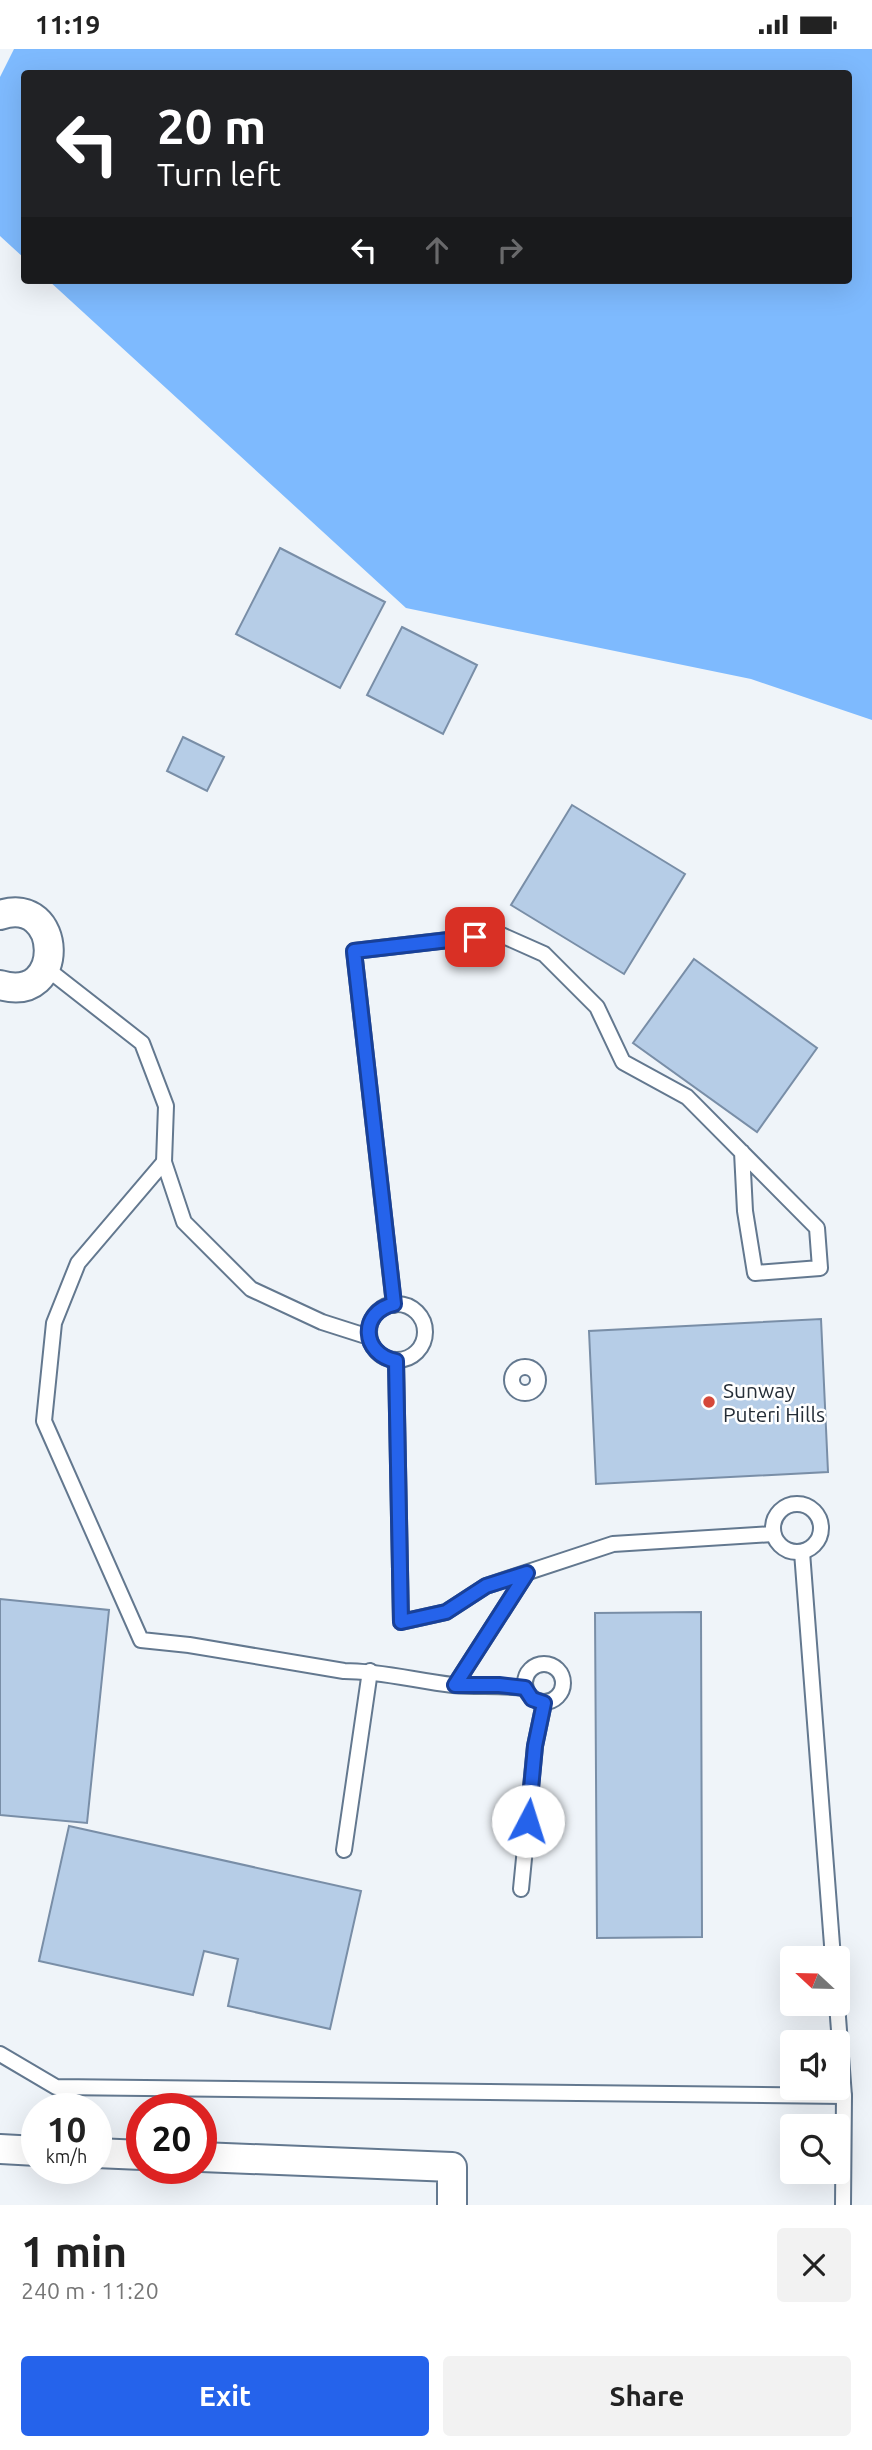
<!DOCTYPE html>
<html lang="en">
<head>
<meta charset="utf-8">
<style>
	body { margin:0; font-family:Ubuntu,sans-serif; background:#f2f2f2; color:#222; height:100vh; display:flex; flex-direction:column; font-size:26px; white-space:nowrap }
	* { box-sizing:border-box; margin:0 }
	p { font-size:23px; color:#767676 }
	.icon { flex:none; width:38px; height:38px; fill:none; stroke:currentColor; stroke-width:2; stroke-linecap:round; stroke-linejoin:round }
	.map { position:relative; height:2156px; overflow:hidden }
	.side { display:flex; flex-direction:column; background:#fff; flex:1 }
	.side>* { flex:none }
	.hud { position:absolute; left:21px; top:21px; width:831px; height:214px; border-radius:7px; box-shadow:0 7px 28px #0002; background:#202124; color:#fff; overflow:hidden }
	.needle { width:46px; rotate:292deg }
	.tools { position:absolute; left:780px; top:1897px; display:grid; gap:14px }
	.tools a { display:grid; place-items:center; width:70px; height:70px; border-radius:7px; background:#fff; box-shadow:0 7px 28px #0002; font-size:35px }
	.speed { position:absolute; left:21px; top:2044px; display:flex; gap:14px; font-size:35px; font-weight:700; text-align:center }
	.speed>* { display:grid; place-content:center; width:91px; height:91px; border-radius:50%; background:#fff; box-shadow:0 7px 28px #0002; line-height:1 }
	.speed small { font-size:18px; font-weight:400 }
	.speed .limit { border:10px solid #d22; background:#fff; color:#111 }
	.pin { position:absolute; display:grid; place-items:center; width:60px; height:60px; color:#fff; margin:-30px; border-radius:14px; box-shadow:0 4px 10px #0006 }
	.me { position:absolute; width:77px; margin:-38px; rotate:5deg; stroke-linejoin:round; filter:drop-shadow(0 0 5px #0008) }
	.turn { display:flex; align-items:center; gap:24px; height:147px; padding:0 21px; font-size:32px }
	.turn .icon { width:91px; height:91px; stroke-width:2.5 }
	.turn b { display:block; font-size:49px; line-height:60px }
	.lanes { display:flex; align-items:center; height:66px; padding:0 21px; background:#0003; justify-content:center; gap:35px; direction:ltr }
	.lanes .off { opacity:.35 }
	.round { display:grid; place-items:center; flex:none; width:74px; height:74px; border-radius:7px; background:#f2f2f2 }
	.headline { display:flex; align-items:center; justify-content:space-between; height:119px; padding:0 21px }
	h1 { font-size:42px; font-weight:700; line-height:52px }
	.cta { display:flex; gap:14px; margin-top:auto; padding:14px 21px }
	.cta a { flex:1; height:80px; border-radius:7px; background:#2563eb; color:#fff; font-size:28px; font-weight:700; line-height:80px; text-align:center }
	.cta a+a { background:#f2f2f2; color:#222 }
	.status { display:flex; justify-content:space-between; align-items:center; height:49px; padding:0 35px; background:#fff; direction:ltr }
	.status svg { height:19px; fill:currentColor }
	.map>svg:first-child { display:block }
</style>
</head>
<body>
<div class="status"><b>11:19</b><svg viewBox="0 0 49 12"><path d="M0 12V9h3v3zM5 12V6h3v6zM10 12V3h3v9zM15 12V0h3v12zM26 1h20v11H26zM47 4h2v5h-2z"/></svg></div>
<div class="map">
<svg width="872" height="2156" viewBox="0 0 872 2156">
	<rect width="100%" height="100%" fill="#eff4f9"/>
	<polygon fill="#7ebafe" points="14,0 872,0 872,671 751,630 406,559 48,231 849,231 849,24 24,24 24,209 0,187 0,28"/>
	<g fill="#b6cde7" stroke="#798ea7" stroke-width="2">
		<polygon points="280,499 385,553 340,639 236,585"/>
		<polygon points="402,578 477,616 443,685 367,646"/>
		<polygon points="183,688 224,708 207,742 167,722"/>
		<polygon points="572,756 685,825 624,925 511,856"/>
		<polygon points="694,910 817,999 757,1083 633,994"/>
		<polygon points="821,1270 828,1423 596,1435 589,1282"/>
		<polygon points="0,1550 109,1561 87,1774 0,1766"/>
		<polygon points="701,1563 702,1888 597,1889 595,1564"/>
		<polygon points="69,1777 361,1842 330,1980 228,1957 238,1910 204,1902 193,1946 39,1912"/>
	</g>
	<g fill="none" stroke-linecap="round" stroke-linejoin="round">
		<g stroke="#63788f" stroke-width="18">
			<g id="service">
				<polyline points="46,919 142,994 166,1057 164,1113 184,1173 251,1240 322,1273 369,1288"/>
				<path d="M164 1113 78 1214 54 1274 44 1372 141 1591 189 1596 344 1622C381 1622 417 1632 453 1636 477 1638 501 1636 525 1639"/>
				<circle cx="397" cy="1283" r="28"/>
				<polyline points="394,1256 354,902 499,885 544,905 597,958 623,1013 687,1048 817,1179 820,1219 755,1224 745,1162 742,1103"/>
				<polyline points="396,1312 401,1573 446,1563 486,1537 613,1495 773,1485"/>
				<circle cx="525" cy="1331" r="13"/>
				<circle cx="797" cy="1479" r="24"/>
				<polyline points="802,1503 833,1909"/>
				<circle cx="544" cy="1634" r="19"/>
				<polyline points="455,1636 527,1524"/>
				<polyline points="344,1801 370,1622"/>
				<polyline points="521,1840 535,1697 544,1654"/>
				<polyline points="837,1955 844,2047 843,2156"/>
				<polyline points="0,2005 56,2038 844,2047"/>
			</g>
		</g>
		<g stroke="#63788f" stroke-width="32">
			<g id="minor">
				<path d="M0 866C63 845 67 956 0 936"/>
				<polyline points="0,2100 37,2102"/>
				<polyline points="96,2104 142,2106"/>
				<polyline points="201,2108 452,2118 452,2156"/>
			</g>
		</g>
		<use href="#service" stroke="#fff" stroke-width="14"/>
		<use href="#minor" stroke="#fff" stroke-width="28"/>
	</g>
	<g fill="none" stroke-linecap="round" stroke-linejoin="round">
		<g stroke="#184099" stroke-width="18">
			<path id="route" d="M475 888 354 902 394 1255C359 1263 361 1305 396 1312L401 1573 446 1563 486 1537 527 1524 455 1636H499L525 1639 532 1650 544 1654 535 1697 528 1772"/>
		</g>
		<use href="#route" stroke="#2563eb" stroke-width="12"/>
	</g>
	<circle fill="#d5483a" stroke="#fff" stroke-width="2.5" cx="709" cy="1353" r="7"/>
	<g text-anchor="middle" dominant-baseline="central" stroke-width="5" stroke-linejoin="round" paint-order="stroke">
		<g font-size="21" fill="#252e38" stroke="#fff" text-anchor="start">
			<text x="723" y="1341">Sunway<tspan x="723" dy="24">Puteri Hills</tspan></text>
		</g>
	</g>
</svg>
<div class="tools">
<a><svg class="needle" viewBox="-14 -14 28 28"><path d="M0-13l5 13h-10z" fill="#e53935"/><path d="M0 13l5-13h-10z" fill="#767676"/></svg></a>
<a><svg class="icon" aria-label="sound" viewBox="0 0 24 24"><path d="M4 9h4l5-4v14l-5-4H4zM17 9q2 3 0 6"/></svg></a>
<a><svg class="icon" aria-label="search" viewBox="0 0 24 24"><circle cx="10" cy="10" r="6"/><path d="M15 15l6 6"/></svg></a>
</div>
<div class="speed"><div>10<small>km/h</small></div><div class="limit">20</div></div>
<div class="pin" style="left:475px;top:888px;background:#d93025"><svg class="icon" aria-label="arrive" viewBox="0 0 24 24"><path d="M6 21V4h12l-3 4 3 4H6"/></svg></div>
<svg class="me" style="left:528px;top:1772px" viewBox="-20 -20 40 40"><circle r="19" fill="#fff"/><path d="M0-13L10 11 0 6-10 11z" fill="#2563eb"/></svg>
<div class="hud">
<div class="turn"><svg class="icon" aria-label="left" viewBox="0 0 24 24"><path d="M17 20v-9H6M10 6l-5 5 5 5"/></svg><div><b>20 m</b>Turn left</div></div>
<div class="lanes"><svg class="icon" aria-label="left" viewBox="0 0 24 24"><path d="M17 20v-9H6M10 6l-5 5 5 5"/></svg><svg class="icon off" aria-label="ahead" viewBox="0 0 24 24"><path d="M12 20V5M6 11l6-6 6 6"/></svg><svg class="icon off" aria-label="right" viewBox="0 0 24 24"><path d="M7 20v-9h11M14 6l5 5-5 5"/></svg></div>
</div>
</div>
<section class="side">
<div class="headline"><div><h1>1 min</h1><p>240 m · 11:20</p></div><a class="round"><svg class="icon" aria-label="close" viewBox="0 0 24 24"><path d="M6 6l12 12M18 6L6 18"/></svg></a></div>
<div class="cta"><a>Exit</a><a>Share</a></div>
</section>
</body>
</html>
